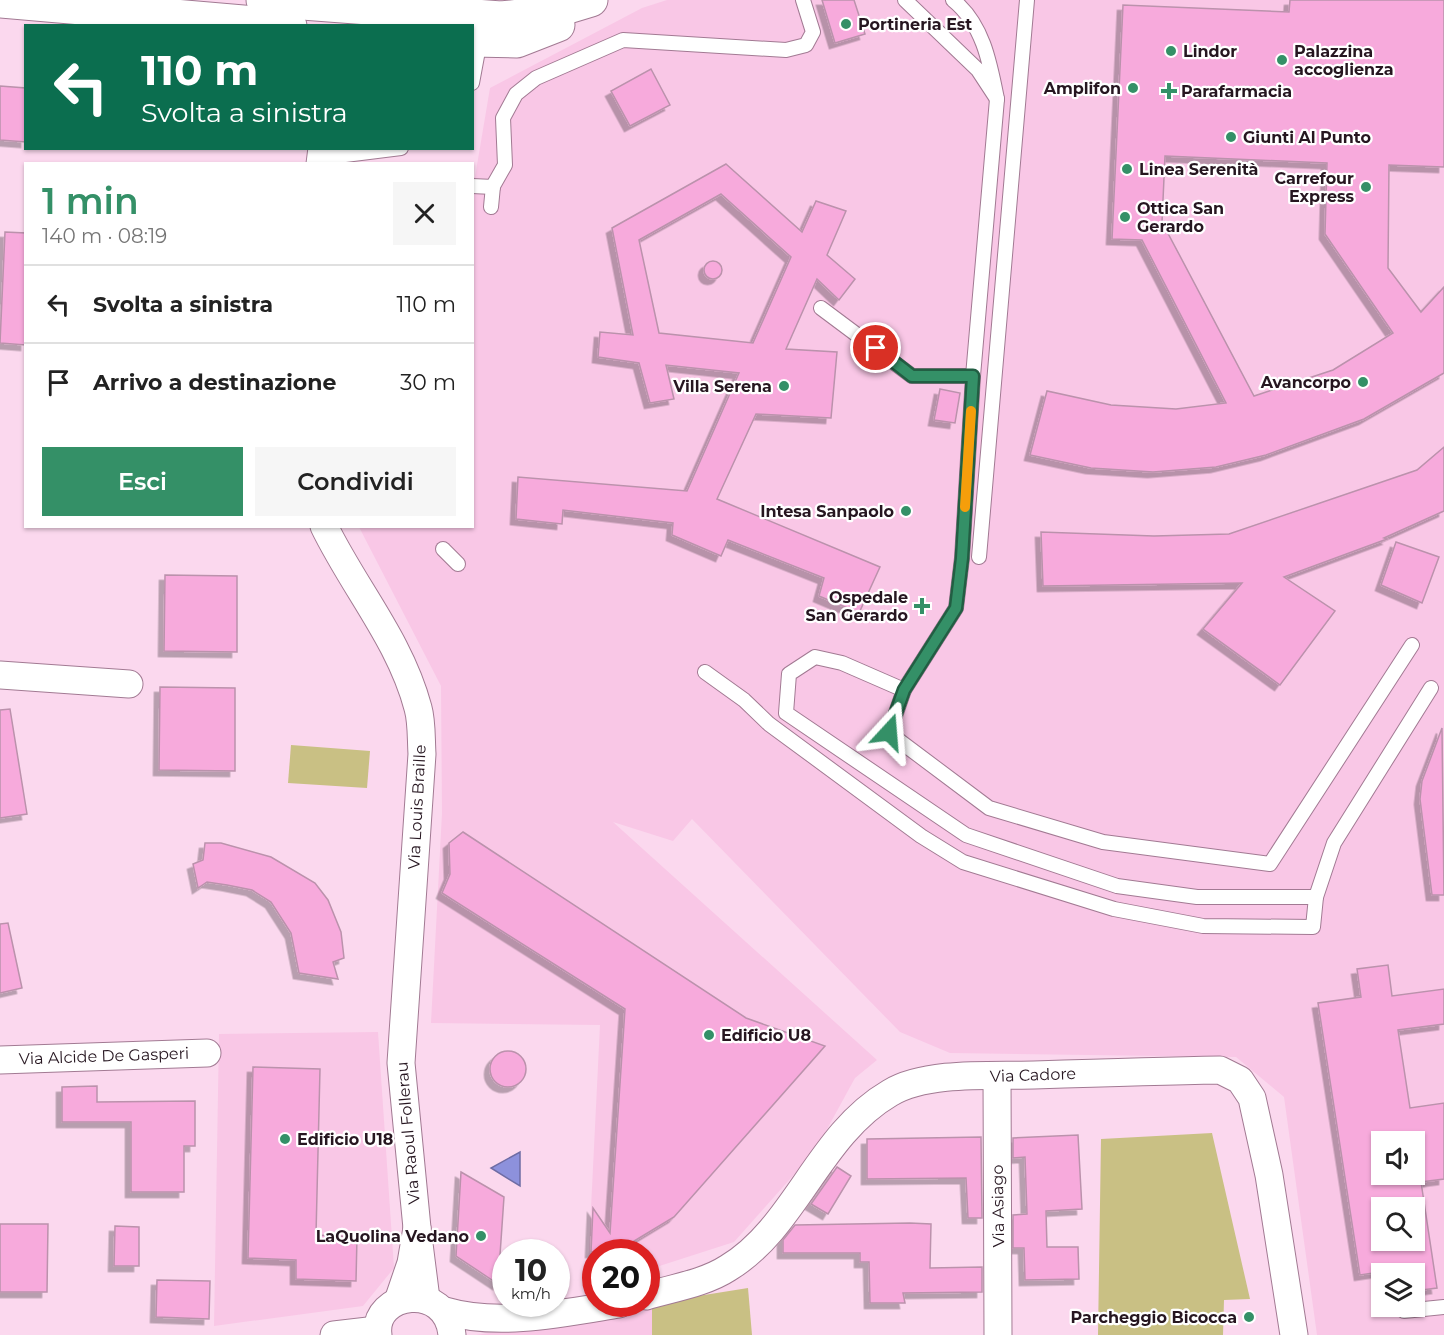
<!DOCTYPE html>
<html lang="it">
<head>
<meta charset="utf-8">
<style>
	body { margin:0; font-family:Montserrat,sans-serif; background:#f6f6f6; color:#222; height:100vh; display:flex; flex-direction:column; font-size:22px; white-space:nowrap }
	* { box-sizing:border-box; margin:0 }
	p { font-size:20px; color:#767676 }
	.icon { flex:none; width:33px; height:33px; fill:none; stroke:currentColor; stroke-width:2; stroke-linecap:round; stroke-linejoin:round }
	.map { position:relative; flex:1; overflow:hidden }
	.sheet { position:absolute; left:24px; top:162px; width:450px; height:366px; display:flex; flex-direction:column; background:#fff; border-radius:0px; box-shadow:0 2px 4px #0004 }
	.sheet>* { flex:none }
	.top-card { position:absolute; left:24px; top:24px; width:450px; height:126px; border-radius:0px; box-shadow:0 2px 4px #0004; background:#0b6e4f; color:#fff; overflow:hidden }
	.fabs { position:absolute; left:1371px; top:1131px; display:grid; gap:12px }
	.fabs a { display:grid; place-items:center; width:54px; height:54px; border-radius:0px; background:#fff; box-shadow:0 2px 4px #0004; font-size:30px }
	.speed { position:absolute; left:492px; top:1239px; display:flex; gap:12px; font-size:30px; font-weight:700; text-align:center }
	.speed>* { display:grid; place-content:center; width:78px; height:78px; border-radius:50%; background:#fff; box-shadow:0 2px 4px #0004; line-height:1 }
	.speed small { font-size:15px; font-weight:400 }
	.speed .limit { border:9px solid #d22; background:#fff; color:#111 }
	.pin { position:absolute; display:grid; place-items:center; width:51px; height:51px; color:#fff; margin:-26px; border:3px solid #fff; border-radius:50%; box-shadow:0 2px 6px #0007 }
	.me { position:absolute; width:66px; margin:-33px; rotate:19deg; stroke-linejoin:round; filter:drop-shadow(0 0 4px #0008) }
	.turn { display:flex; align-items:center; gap:21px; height:126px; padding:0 18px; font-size:27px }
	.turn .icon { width:78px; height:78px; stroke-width:2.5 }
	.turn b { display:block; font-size:42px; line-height:51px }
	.round { display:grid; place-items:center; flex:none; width:63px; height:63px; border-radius:0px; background:#f6f6f6 }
	.headline { display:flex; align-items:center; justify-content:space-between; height:102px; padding:0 18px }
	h1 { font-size:36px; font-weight:600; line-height:45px; color:#349067 }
	.button { display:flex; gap:12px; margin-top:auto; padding:12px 18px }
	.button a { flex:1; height:69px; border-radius:0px; background:#349067; color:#fff; font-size:24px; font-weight:600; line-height:69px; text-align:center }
	.button a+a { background:#f6f6f6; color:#222 }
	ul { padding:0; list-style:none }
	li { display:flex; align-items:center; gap:18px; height:78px; padding:0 18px; border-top:2px solid #e0e0e0 }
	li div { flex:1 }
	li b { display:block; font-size:22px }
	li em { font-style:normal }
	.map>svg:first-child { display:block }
</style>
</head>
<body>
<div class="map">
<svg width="1444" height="1335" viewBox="0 0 1444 1335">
	<defs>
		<filter id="shadow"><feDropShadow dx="-5.5" dy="5.5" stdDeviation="0" flood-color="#0004"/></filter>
	</defs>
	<rect width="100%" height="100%" fill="#fbd8ee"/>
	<g fill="#f9c7e6" fill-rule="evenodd">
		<path d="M667 0H1444V1335H1317L1284 1097 1236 1057 950 1053 900 1032 692 819 673 841 613 822 877 1060 855 1078 815 1151 734 1242 647 1270 646 1252H596L595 1287 587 1290 600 1025 431 1023 442 813 441 686 359 527 472 526V177H475L490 88 642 8ZM1382 1142H1414V1174H1382ZM1382 1208H1414V1240H1382ZM1382 1274H1414V1306H1382Z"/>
		<polygon points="378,1032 394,1268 363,1306 214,1326 219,1034"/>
		<polygon points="652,1308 652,1335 476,1335"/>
	</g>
	<g fill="#c9c084">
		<polygon points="291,745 370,751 367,788 288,783"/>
		<polygon points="1212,1133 1250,1299 1224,1300 1223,1335 1098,1335 1101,1139"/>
		<polygon points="748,1288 752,1335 652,1335 652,1308 698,1296"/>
	</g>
	<polygon fill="#8d91dc" stroke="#6e6ca4" stroke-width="1.5" points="520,1152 520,1186 491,1168"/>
	<g fill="#f7aadc" stroke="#bb92ac" stroke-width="1.5" fill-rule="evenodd" filter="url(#shadow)">
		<polygon points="822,0 854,0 865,34 835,43"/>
		<path d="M1290 0H1444V167L1389 165 1388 268 1421 312 1444 287V373L1364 419 1266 455 1216 467 1153 472 1091 468 1030 455 1047 391 1111 405 1176 409 1226 403 1142 240 1112 239 1123 5 1289 12ZM1165 156 1327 163 1325 234 1393 333 1333 370 1254 396 1162 222Z"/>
		<polygon points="651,69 670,105 630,126 611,91"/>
		<polygon points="0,86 26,88 26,142 0,140"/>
		<path d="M726 164 802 232 816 201 846 211 827 255 855 279 839 300 817 279 786 349 837 352 831 418 756 414 717 499 880 567 859 613 819 596 824 578 728 540 721 556 672 535 673 523 563 510 562 524 516 519 518 477 687 491 739 373 666 365 674 399 650 403 639 363 598 357 600 332 633 335 612 228ZM721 194 791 257 753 343 659 333 639 240Z"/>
		<polygon points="5,232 26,233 26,345 0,343"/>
		<circle cx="713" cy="270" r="9"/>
		<polygon points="940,389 960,393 955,423 934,420"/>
		<polygon points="1444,447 1444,511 1384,538 1387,539 1284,577 1335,611 1280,685 1203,629 1242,583 1043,586 1041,532 1154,536 1229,534 1417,470"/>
		<polygon points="1396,542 1439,557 1422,603 1381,585"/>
		<polygon points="165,575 237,576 237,652 164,651"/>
		<polygon points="160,687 235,688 235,771 159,770"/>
		<polygon points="10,709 27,814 0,818 0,710"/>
		<polygon points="1442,728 1444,895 1432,895 1420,799 1422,781"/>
		<polygon points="463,832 746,1018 825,1046 674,1217 621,1249 624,1252 591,1252 593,1208 610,1233 625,1009 442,893 450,874 449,843"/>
		<polygon points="205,843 221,843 271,857 315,883 328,900 341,932 344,958 333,962 338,979 299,973 291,933 271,902 252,890 227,885 207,882 198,888 193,864 203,860"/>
		<polygon points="8,923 22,988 0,993 0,924"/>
		<path d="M1388 965 1392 996 1444 989V1024L1398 1030 1410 1108 1444 1103V1179L1421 1182 1437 1288 1414 1291V1274H1400L1399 1269 1360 1275 1318 1003 1361 997 1357 969ZM1382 1142H1414V1174H1382ZM1382 1208H1414V1240H1382Z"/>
		<circle cx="508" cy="1069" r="18"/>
		<polygon points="253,1067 320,1069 316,1235 357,1237 356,1281 296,1279 296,1260 248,1258"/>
		<polygon points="97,1086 97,1102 195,1101 195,1146 184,1146 184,1192 131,1192 131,1122 62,1122 62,1087"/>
		<polygon points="1078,1135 1082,1209 1046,1211 1047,1247 1078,1247 1079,1279 1025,1280 1024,1248 1013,1248 1013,1215 1027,1214 1025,1157 1013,1158 1013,1138"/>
		<polygon points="981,1137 982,1218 968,1218 966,1178 867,1179 867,1139"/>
		<polygon points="837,1167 851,1176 828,1214 811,1204"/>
		<polygon points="461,1172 504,1197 498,1284 456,1256"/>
		<polygon points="910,1223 931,1224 930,1268 982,1267 982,1292 903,1293 905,1303 870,1303 869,1262 860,1262 860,1253 783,1253 783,1240 795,1225"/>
		<polygon points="0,1224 48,1224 47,1292 0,1292"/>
		<polygon points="115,1226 139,1227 139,1266 114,1266"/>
		<polygon points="157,1280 210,1281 209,1319 156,1317"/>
	</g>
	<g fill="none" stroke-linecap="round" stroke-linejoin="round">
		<g stroke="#a27a93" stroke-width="16">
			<g id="service">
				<path d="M905 0 978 70 997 99C990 63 983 24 953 0"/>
				<polyline points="472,83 480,40"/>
				<polyline points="321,158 401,148"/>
				<polyline points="472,186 493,187"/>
				<polyline points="491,207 493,186 505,165 503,118 516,94 536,78 623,40 786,50 806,45 813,32 803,0"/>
				<polyline points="821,308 912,376 973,376 962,558 956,608 904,690 889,733 989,808 1103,842 1270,864 1412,645"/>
				<polyline points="973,376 997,99"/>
				<polyline points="443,549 458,564"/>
				<polyline points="979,557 1027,0"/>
				<polyline points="705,672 744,700 769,724 921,836 963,862 1114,909 1203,926 1313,927 1316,897"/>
				<polyline points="904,690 842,663 815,657 789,674 786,713 966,835 1117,886 1197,897 1316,897 1334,843 1431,688"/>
				<polyline points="1404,1311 1444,1307"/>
			</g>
		</g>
		<g stroke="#a27a93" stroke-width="29">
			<g id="minor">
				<polyline points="320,164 322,148"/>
				<path d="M324 526C354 588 400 640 418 708 422 722 421 739 422 754L401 1063 417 1228"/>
				<polyline points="0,675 129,684"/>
				<polyline points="0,1060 207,1053"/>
				<polyline points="997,1076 998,1335"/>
				<path d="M646 1296C673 1288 705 1283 728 1268 796 1227 818 1135 890 1093 926 1071 993 1076 1034 1075 1096 1073 1158 1071 1220 1070L1240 1080 1252 1098 1269 1175 1294 1335"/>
				<polyline points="398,1301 411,1263 417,1228 426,1299"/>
				<path d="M445 1311C499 1327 564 1313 619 1304"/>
				<polyline points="334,1335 377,1330"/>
				<path d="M378 1335C372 1292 447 1281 452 1335"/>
			</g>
		</g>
		<g stroke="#a27a93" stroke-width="35">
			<g id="tertiary">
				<polyline points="263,0 501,18 548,13 591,0"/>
				<polyline points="0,1 290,26"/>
				<polyline points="472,40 517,41 558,25"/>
			</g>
		</g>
		<use href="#service" stroke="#fff" stroke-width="14"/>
		<use href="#minor" stroke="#fff" stroke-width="27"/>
		<use href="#tertiary" stroke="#fff" stroke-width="33"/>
	</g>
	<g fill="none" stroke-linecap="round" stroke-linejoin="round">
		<g stroke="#225e43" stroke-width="15">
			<polyline id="route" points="876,348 912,376 973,376 962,558 956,608 904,690 889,732"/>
		</g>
		<use href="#route" stroke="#349067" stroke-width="10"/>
		<polyline stroke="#f59e0b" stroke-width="10" points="965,507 971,411"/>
	</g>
	<g fill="#349067" stroke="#fff" stroke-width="2">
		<circle cx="846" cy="24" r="6"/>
		<circle cx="1171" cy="51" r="6"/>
		<circle cx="1282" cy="60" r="6"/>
		<circle cx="1133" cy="88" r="6"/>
		<path d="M1166 82h6v6h6v6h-6v6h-6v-6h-6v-6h6z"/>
		<circle cx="1231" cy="137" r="6"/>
		<circle cx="1127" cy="169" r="6"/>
		<circle cx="1366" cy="187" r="6"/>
		<circle cx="1125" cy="217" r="6"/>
		<circle cx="1363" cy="382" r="6"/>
		<circle cx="784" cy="386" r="6"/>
		<circle cx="906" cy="511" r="6"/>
		<path d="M919 597h6v6h6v6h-6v6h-6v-6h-6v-6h6z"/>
		<circle cx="709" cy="1035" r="6"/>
		<circle cx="285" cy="1139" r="6"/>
		<circle cx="481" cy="1236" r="6"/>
		<circle cx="1249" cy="1317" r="6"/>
	</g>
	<g text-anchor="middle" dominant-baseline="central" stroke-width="4.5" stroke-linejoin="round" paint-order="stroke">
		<g font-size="16" font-weight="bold" fill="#261620" stroke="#fff" text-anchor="start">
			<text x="858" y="24">Portineria Est</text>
			<text x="1183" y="51">Lindor</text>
			<text x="1294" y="51">Palazzina<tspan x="1294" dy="18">accoglienza</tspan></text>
			<text x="1121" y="88" text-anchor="end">Amplifon</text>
			<text x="1181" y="91">Parafarmacia</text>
			<text x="1243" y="137">Giunti Al Punto</text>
			<text x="1139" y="169">Linea Serenità</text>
			<text x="1354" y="178" text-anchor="end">Carrefour<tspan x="1354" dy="18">Express</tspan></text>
			<text x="1137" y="208">Ottica San<tspan x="1137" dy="18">Gerardo</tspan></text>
			<text x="1351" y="382" text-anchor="end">Avancorpo</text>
			<text x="772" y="386" text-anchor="end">Villa Serena</text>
			<text x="894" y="511" text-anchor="end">Intesa Sanpaolo</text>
			<text x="908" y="597" text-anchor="end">Ospedale<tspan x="908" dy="18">San Gerardo</tspan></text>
			<text x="721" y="1035">Edificio U8</text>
			<text x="297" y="1139">Edificio U18</text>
			<text x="469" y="1236" text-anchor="end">LaQuolina Vedano</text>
			<text x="1237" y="1317" text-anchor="end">Parcheggio Bicocca</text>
		</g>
		<g font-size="16" fill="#261620" stroke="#fff">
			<text transform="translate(417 807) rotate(-87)">Via Louis Braille</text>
			<text transform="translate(104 1056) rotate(-2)">Via Alcide De Gasperi</text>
			<text transform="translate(1033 1075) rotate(-2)">Via Cadore</text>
			<text transform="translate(408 1133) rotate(-95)">Via Raoul Follerau</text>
			<text transform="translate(998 1206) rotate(-91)">Via Asiago</text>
		</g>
	</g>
</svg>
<div class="fabs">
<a><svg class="icon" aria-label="sound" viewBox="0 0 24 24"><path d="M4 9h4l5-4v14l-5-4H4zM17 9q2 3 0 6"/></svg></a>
<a><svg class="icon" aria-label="search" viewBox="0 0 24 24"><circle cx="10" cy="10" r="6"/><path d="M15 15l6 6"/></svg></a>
<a><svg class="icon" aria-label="layers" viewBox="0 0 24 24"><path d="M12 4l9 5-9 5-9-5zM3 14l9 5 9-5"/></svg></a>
</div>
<div class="speed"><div>10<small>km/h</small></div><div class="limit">20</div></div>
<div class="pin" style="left:876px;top:348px;background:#d93025"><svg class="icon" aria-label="arrive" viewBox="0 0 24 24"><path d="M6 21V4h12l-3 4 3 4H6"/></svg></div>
<svg class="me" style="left:889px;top:732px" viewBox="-20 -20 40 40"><path d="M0-17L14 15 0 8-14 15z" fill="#349067" stroke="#fff" stroke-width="4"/></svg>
<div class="top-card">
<div class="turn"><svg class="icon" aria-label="left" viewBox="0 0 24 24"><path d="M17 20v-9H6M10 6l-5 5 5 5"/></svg><div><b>110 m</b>Svolta a sinistra</div></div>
</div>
<section class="sheet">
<div class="headline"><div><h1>1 min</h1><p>140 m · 08:19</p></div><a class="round"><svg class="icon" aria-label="close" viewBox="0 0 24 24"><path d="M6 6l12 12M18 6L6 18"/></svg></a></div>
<ul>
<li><svg class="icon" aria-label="left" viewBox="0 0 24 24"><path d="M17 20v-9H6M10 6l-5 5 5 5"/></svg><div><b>Svolta a sinistra</b></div><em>110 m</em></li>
<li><svg class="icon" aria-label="arrive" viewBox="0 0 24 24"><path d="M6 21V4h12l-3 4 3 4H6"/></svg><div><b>Arrivo a destinazione</b></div><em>30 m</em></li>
</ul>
<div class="button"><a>Esci</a><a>Condividi</a></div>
</section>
</div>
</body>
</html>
